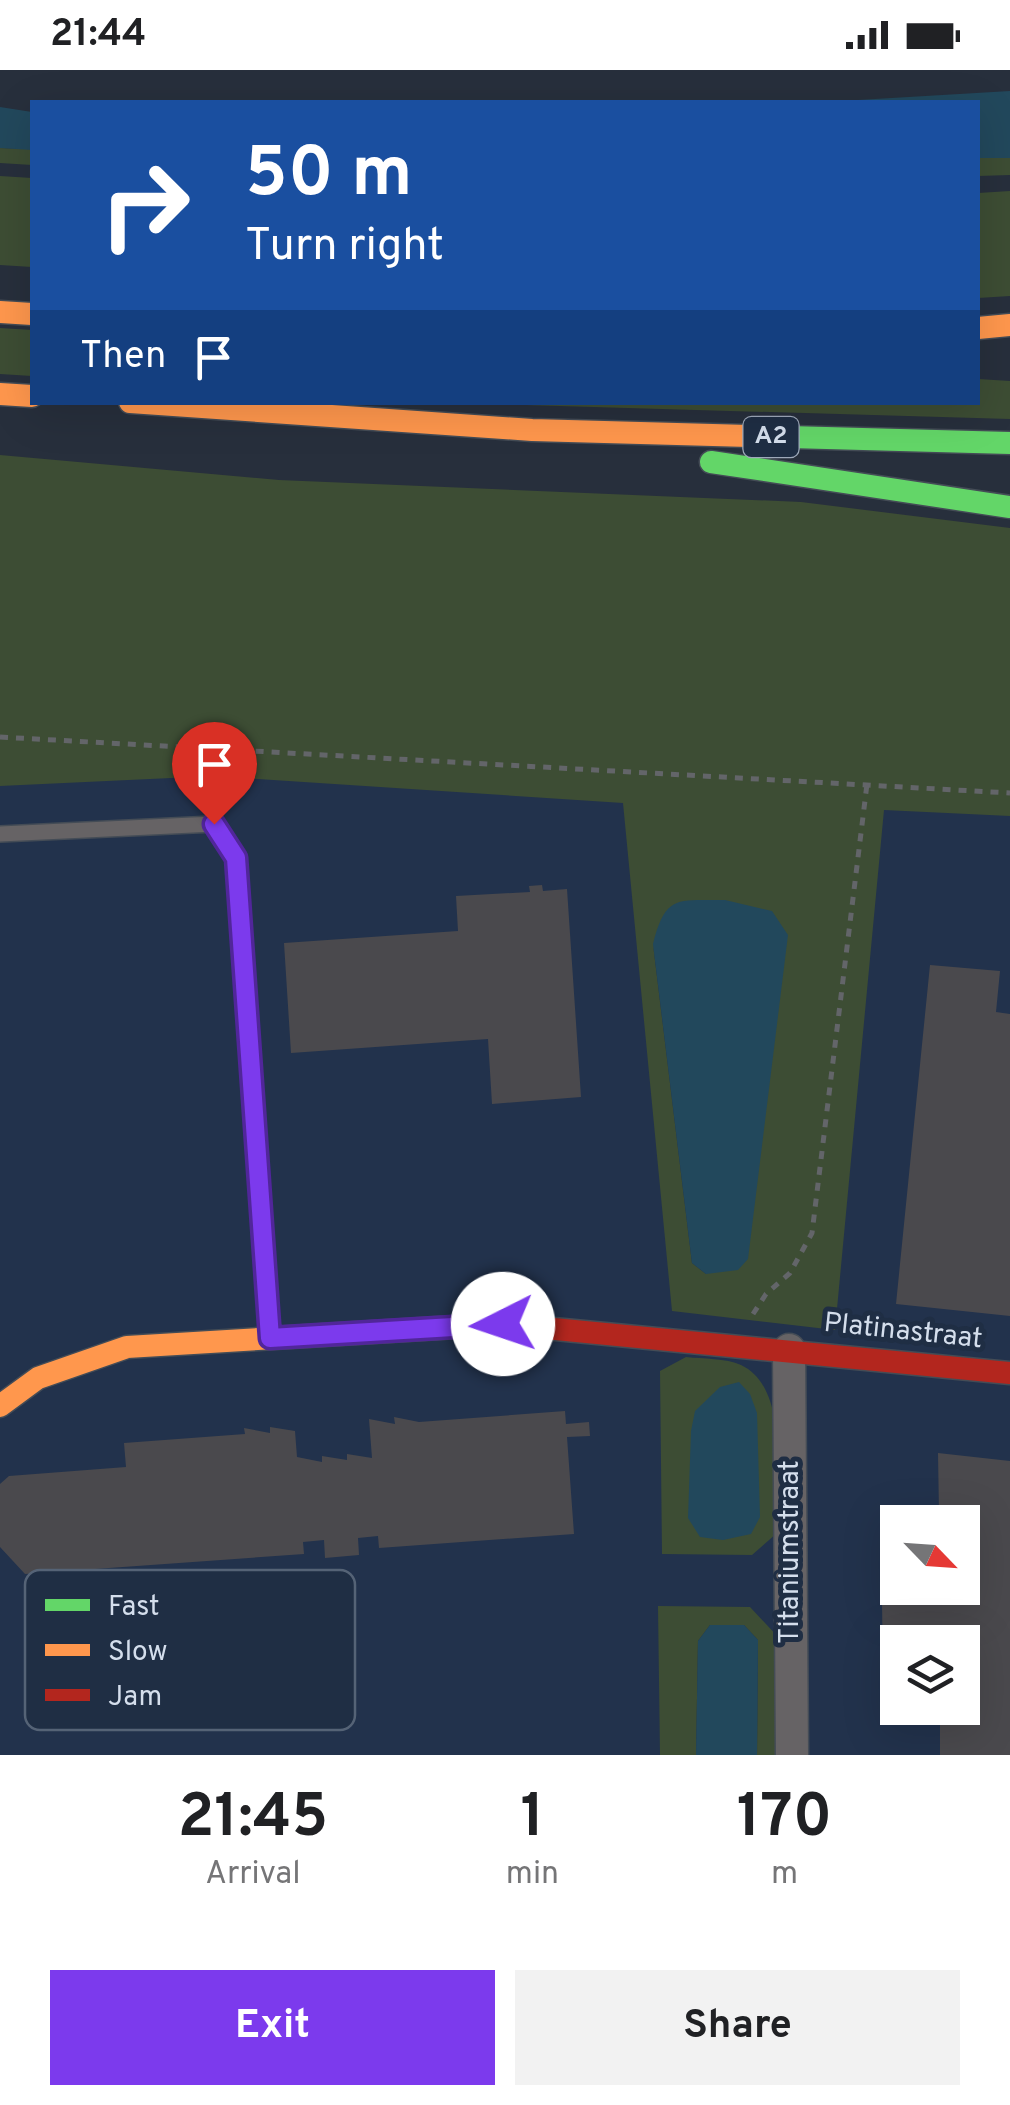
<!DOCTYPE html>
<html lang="en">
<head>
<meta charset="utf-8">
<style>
	body { margin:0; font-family:Overpass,sans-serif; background:#f2f2f2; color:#202124; height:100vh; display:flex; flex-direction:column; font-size:38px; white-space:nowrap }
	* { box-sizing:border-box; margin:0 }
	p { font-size:32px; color:#757577 }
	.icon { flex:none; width:55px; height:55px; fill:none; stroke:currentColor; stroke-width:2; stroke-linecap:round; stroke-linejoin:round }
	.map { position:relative; height:1685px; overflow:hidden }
	.details { display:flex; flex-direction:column; background:#fff; flex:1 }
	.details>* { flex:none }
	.top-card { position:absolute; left:30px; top:30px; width:950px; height:305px; border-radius:0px; box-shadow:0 10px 40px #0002; background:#1a4fa0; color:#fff; overflow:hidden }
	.needle { width:65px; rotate:115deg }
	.controls { position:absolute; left:880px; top:1435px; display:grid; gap:20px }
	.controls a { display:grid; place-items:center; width:100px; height:100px; border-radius:0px; background:#fff; box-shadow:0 10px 40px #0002; font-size:50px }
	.pin { position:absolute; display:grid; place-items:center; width:85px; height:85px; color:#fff; margin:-102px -42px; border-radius:50% 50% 50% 0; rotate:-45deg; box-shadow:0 0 10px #0007 }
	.pin .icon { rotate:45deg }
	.me { position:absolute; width:110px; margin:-55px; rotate:266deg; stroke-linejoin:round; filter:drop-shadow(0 0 8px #0008) }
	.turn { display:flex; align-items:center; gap:35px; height:210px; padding:0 50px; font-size:45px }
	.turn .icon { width:130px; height:130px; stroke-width:2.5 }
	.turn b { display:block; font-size:70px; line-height:85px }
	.then { display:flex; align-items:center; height:95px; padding:0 50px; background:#0003; gap:20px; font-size:38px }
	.eta { display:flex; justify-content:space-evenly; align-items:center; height:170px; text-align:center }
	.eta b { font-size:60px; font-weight:700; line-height:70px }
	.action { display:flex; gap:20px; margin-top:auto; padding:20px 50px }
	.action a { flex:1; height:115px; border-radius:0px; background:#7c3aed; color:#fff; font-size:40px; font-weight:700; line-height:115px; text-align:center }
	.action a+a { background:#f2f2f2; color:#202124 }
	.status { display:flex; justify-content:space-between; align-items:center; height:70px; padding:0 50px; background:#fff; direction:ltr }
	.status svg { height:28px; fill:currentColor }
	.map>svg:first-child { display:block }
</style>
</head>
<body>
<div class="status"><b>21:44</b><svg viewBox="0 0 49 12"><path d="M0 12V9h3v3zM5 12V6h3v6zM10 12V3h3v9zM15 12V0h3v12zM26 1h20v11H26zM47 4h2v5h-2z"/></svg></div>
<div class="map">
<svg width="1010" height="1685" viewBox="0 0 1010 1685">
	<rect width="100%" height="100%" fill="#272f3c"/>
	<path fill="#22324c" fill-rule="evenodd" d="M208 697 1010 741V1685H0V710ZM898 1452H962V1518H898ZM898 1572H962V1638H898Z"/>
	<g fill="#3d4d34" fill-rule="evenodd">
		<polygon points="0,78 32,79 32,95 0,93"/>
		<polygon points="978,88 1010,88 1010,105 978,106"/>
		<polygon points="0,106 32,108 32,197 0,195"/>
		<polygon points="1010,121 1010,226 978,228 978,123"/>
		<polygon points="0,258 32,260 32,306 0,304"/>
		<polygon points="978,309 1010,311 1010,349 457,333 978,332"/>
		<path d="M0 385 279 410 801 432 1010 458V746L884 740 835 1260 672 1241 623 733 214 706 0 716ZM653 874 706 1204 692 1193Z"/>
		<path d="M686 1287C703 1289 726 1288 741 1295 791 1318 776 1417 777 1463L752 1485 662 1484 660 1301Z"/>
		<polygon points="658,1536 750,1537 780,1569 780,1685 757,1685 758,1570 744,1555 710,1555 698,1571 696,1685 660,1685"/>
	</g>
	<g fill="#22485c">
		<polygon points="1010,21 1010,88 978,88 978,32 824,32"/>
		<polygon points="0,37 32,42 32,80 0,78"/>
		<path d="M725 830 772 841 788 865 748 1189 738 1200 706 1204 692 1193 653 874C666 823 678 831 725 830Z"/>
		<polygon points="739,1312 750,1324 757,1343 760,1447 751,1464 723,1470 700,1467 688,1448 691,1361 695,1341 720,1317"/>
		<polygon points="710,1555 744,1555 758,1570 757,1685 696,1685 698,1571"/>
	</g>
	<g fill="#4a494d" fill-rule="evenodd">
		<polygon points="542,815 543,821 567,819 581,1027 492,1034 488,969 291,983 284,873 458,861 456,826 530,822 529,816"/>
		<polygon points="930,895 1000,901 996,942 1010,944 1010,1246 896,1234"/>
		<polygon points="565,1341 566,1354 589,1352 590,1366 567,1367 574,1464 379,1478 378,1466 358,1468 359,1485 325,1488 324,1470 303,1472 304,1484 25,1504 0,1477 0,1414 9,1406 126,1397 124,1373 245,1364 244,1358 270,1363 270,1357 295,1361 297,1387 322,1392 322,1386 347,1390 347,1384 372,1388 369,1349 395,1354 394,1347 419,1352"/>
		<path d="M938 1383 1010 1391V1685H940V1638H962V1572H898V1611H883L882 1530H887L882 1444H939ZM898 1452H962V1518H898Z"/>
	</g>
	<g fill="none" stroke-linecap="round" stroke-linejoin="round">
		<g stroke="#444c56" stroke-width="18">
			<polyline id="lane" points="0,764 214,754 236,788 270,1264"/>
		</g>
		<g stroke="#444c56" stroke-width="35">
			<polyline id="street" points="789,1280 792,1685"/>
		</g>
		<g stroke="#444c56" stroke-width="25">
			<g id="fast">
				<polyline points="749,366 1010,373"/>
				<polyline points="711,392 1010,437"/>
			</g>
		</g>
		<g stroke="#444c56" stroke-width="25">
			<g id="slow">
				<polyline points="0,242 32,244"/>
				<polyline points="978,258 1010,255"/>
				<polyline points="0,324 32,326"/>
				<polyline points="130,332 532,360 749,366"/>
				<polyline points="0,1336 38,1308 127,1277 473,1256"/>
			</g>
		</g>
		<g stroke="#444c56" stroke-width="25">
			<polyline id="jam" points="473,1256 503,1254 1010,1303"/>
		</g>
		<g stroke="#636569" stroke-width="5" stroke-dasharray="8 8" stroke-linecap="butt">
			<polyline points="0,667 1010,723"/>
			<polyline points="753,1244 766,1224 790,1203 812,1163 867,714"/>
		</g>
		<use href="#lane" stroke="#666365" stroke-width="15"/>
		<use href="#street" stroke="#666365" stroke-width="32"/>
		<use href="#fast" stroke="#63d668" stroke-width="22"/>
		<use href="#slow" stroke="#ff974d" stroke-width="22"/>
		<use href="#jam" stroke="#b3261e" stroke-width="22"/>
	</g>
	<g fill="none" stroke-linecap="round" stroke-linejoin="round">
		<g stroke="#51269a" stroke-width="25">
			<polyline id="route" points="214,754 236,788 270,1268 503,1254"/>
		</g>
		<use href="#route" stroke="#7c3aed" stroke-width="18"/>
	</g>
	<g text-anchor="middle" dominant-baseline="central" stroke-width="10" stroke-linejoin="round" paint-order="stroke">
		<rect fill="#1f2e44" stroke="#9ea9ba" stroke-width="2.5" x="743.5" y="347" width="55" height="40" rx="8"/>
		<g font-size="25" font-weight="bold" fill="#d4deec">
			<text x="771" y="367">A2</text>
		</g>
		<g font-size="28" fill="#d4deec" stroke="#1f2e44">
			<text transform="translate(903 1262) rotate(6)">Platinastraat</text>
			<text transform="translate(791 1482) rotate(-90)">Titaniumstraat</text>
		</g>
	</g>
	<rect x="25" y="1500" width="330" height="160" rx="15" fill="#1f2e44" stroke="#556376" stroke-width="2.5"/>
	<rect x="45" y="1529" width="45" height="12" fill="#63d668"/>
	<rect x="45" y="1574" width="45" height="12" fill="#ff974d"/>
	<rect x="45" y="1619" width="45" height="12" fill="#b3261e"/>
	<g font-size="28" fill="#d4deec">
		<text x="108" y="1545">Fast</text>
		<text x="108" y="1590">Slow</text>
		<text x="108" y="1635">Jam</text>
	</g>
</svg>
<div class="controls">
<a><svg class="needle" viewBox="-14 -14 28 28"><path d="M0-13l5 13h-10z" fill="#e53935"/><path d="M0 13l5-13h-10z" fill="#757577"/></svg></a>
<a><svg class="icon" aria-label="layers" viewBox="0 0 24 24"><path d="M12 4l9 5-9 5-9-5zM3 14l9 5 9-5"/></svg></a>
</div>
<div class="pin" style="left:214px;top:754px;background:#d93025"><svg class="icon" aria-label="arrive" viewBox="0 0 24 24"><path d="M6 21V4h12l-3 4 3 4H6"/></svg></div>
<svg class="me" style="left:503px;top:1254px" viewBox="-20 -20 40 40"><circle r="19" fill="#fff"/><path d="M0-13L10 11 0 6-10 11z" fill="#7c3aed"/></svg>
<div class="top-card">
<div class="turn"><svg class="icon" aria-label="right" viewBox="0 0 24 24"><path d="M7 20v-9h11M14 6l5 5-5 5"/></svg><div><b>50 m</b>Turn right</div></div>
<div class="then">Then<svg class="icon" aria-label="arrive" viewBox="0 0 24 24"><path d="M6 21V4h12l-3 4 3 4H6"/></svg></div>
</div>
</div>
<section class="details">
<div class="eta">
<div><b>21:45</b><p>Arrival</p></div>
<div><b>1</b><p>min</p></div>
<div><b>170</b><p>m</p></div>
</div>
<div class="action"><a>Exit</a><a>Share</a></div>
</section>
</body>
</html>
